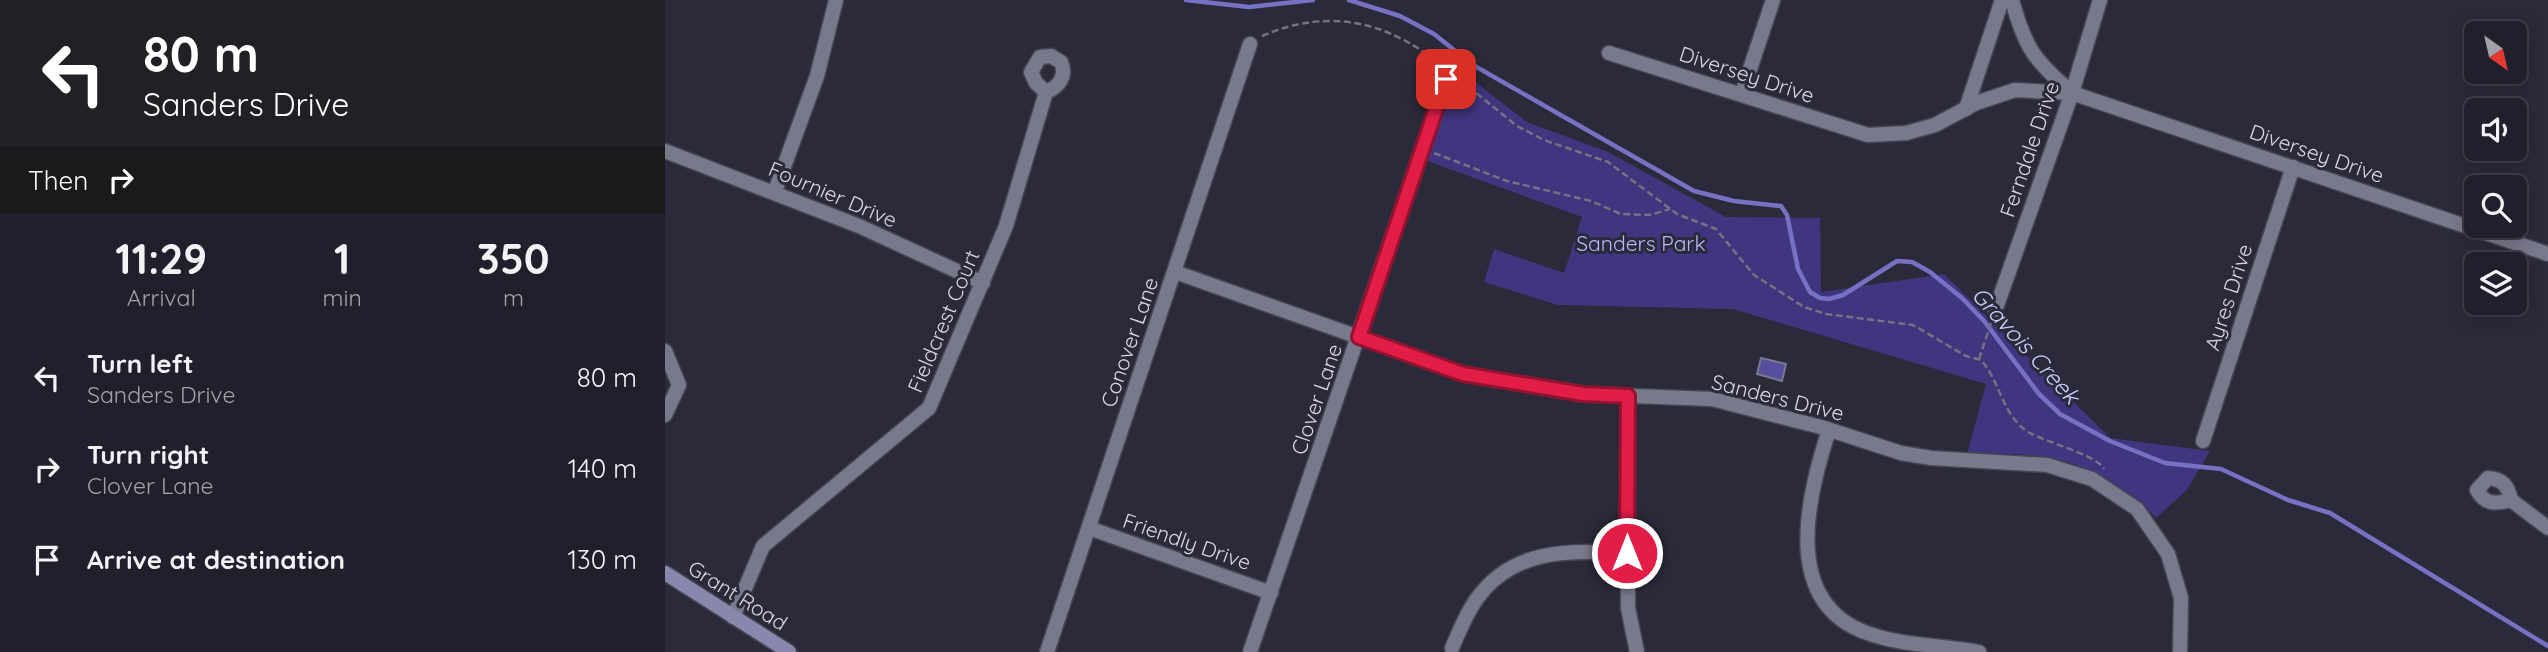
<!DOCTYPE html>
<html lang="en">
<head>
<meta charset="utf-8">
<style>
	body { margin:0; font-family:Quicksand,sans-serif; background:#282834; color:#f1f3f6; height:100vh; display:flex; flex-direction:column; font-size:26px; white-space:nowrap }
	* { box-sizing:border-box; margin:0 }
	p { font-size:23px; color:#a2a3a9 }
	.icon { flex:none; width:38px; height:38px; fill:none; stroke:currentColor; stroke-width:2; stroke-linecap:round; stroke-linejoin:round }
	.map { position:relative; flex:1; overflow:hidden }
	.sheet { display:flex; flex-direction:column; background:#20202c; width:665px }
	.sheet>* { flex:none }
	.guide { background:#202124; color:#fff; overflow:hidden }
	.needle { width:46px; rotate:146deg }
	.controls { position:absolute; left:1799px; top:21px; display:grid; gap:14px }
	.controls a { display:grid; place-items:center; width:63px; height:63px; border-radius:10px; background:#20202c; box-shadow:0 4px 18px #0003,0 0 0 2px #3d3e48; font-size:35px }
	.pin { position:absolute; display:grid; place-items:center; width:60px; height:60px; color:#fff; margin:-30px; border-radius:14px; box-shadow:0 4px 10px #0006 }
	.me { position:absolute; width:77px; margin:-38px; rotate:0deg; stroke-linejoin:round; filter:drop-shadow(0 0 5px #0008) }
	.turn { display:flex; align-items:center; gap:24px; height:147px; padding:0 28px; font-size:32px }
	.turn .icon { width:91px; height:91px; stroke-width:2.5 }
	.turn b { display:block; font-size:49px; line-height:60px }
	.then { display:flex; align-items:center; height:66px; padding:0 28px; background:#0003; gap:14px; font-size:26px }
	.eta { display:flex; justify-content:space-evenly; align-items:center; height:119px; text-align:center }
	.eta b { font-size:42px; font-weight:700; line-height:49px }
	ul { padding:0; list-style:none }
	li { display:flex; align-items:center; gap:21px; height:91px; padding:0 28px }
	li div { flex:1 }
	li b { display:block; font-size:26px }
	li em { font-style:normal }
	main { display:flex; flex:1; min-height:0 }
	.map>svg:first-child { display:block }
</style>
</head>
<body>
<main>
<section class="sheet">
<div class="guide">
<div class="turn"><svg class="icon" aria-label="left" viewBox="0 0 24 24"><path d="M17 20v-9H6M10 6l-5 5 5 5"/></svg><div><b>80 m</b>Sanders Drive</div></div>
<div class="then">Then<svg class="icon" aria-label="right" viewBox="0 0 24 24"><path d="M7 20v-9h11M14 6l5 5-5 5"/></svg></div>
</div>
<div class="eta">
<div><b>11:29</b><p>Arrival</p></div>
<div><b>1</b><p>min</p></div>
<div><b>350</b><p>m</p></div>
</div>
<ul>
<li><svg class="icon" aria-label="left" viewBox="0 0 24 24"><path d="M17 20v-9H6M10 6l-5 5 5 5"/></svg><div><b>Turn left</b><p>Sanders Drive</p></div><em>80 m</em></li>
<li><svg class="icon" aria-label="right" viewBox="0 0 24 24"><path d="M7 20v-9h11M14 6l5 5-5 5"/></svg><div><b>Turn right</b><p>Clover Lane</p></div><em>140 m</em></li>
<li><svg class="icon" aria-label="arrive" viewBox="0 0 24 24"><path d="M6 21V4h12l-3 4 3 4H6"/></svg><div><b>Arrive at destination</b></div><em>130 m</em></li>
</ul>
</section>
<div class="map">
<svg width="1883" height="652" viewBox="0 0 1883 652">
	<rect width="100%" height="100%" fill="#2a2a3a"/>
	<path fill="#40367f" d="M792 68 862 122 943 152 1061 217 1155 218 1156 292 1279 274 1445 438 1545 451 1522 490 1491 518C1428 458 1386 452 1302 454L1321 384 1068 309 893 305 819 282 829 249 899 273 917 217 760 160Z"/>
	<g fill="none" stroke-linecap="round" stroke-linejoin="round">
		<g stroke="#7771c3" stroke-width="4.5">
			<polyline points="521,0 584,7 648,0"/>
			<polyline points="684,0 735,16 769,34 808,65 1029,191 1069,201 1116,206 1122,215 1133,269 1145,292 1155,298 1164,299 1178,295 1232,261 1247,262 1265,272 1297,298 1319,321 1374,394 1395,414 1445,441 1500,463 1556,469 1623,500 1665,513 1883,646"/>
		</g>
	</g>
	<polygon fill="#574f9e" stroke="#79798d" stroke-width="2" points="1096,358 1121,364 1117,381 1092,374"/>
	<g fill="none" stroke-linecap="round" stroke-linejoin="round">
		<g stroke="#464654" stroke-width="17">
			<g id="street">
				<path d="M1347 0C1360 48 1369 60 1406 92"/>
				<polyline points="944,53 1203,135 1241,133 1270,125 1311,103 1350,90 1407,93 1883,254"/>
				<path d="M386 56 396 62C402 76 394 87 381 92L371 83 366 72 375 57Z"/>
				<polyline points="1077,93 1108,0"/>
				<polyline points="1301,109 1337,0"/>
				<polyline points="0,151 194,226 318,283"/>
				<polyline points="110,191 152,76 171,0"/>
				<polyline points="510,272 798,374 918,394 1047,399 1156,427 1236,453 1266,458 1382,465 1427,479 1472,509 1503,554 1516,598 1515,652"/>
				<polyline points="1330,311 1407,93 1435,0"/>
				<polyline points="0,351 14,385 0,415"/>
				<polyline points="963,396 963,608 972,652"/>
				<path d="M1164 430C1143 494 1115 602 1202 633 1237 646 1278 645 1314 652"/>
				<polyline points="1538,441 1628,167"/>
				<path d="M1846 500C1830 504 1820 505 1812 490L1823 478C1838 479 1843 486 1846 500L1883 528"/>
				<polyline points="424,528 606,593"/>
				<polyline points="68,617 98,546 264,408 341,226 381,92"/>
				<path d="M787 648C794 632 801 614 811 600 848 547 906 551 962 553"/>
				<polyline points="382,652 585,44"/>
				<polyline points="585,652 781,79"/>
			</g>
		</g>
		<g stroke="#464654" stroke-width="17">
			<polyline id="secondary" points="0,573 124,652"/>
		</g>
		<g stroke="#737381" stroke-width="2.5" stroke-dasharray="7 3.5" stroke-linecap="butt">
			<path d="M597 36C662 8 721 20 776 65"/>
			<path d="M795 80 852 126 879 140 943 162 1012 214 1051 229 1089 275 1139 307 1161 314 1248 325 1301 356 1316 360C1335 381 1337 415 1363 432 1380 442 1432 455 1439 469"/>
			<polyline points="769,153 842,181 926,201 956,214 985,215 1005,209"/>
			<polyline points="1314,359 1326,323"/>
		</g>
		<use href="#street" stroke="#79798c" stroke-width="14"/>
		<use href="#secondary" stroke="#8988ac" stroke-width="14"/>
	</g>
	<g fill="none" stroke-linecap="round" stroke-linejoin="round">
		<g stroke="#92132f" stroke-width="18">
			<polyline id="route" points="781,79 694,337 798,374 918,394 963,396 962,553"/>
		</g>
		<use href="#route" stroke="#e11d48" stroke-width="12"/>
	</g>
	<g text-anchor="middle" dominant-baseline="central" stroke-width="6" stroke-linejoin="round" paint-order="stroke">
		<g font-size="21" fill="#d9d9e4" stroke="#2a2a3a">
			<text transform="translate(1082 74) rotate(18)">Diversey Drive</text>
			<text transform="translate(1364 149) rotate(-71)">Ferndale Drive</text>
			<text transform="translate(1652 153) rotate(19)">Diversey Drive</text>
			<text transform="translate(168 194) rotate(23)">Fournier Drive</text>
			<text transform="translate(1563 297) rotate(-72)">Ayres Drive</text>
			<text transform="translate(278 321) rotate(-67)">Fieldcrest Court</text>
			<text transform="translate(464 342) rotate(-71)">Conover Lane</text>
			<text transform="translate(1113 397) rotate(14)">Sanders Drive</text>
			<text transform="translate(651 399) rotate(-71)">Clover Lane</text>
			<text transform="translate(522 541) rotate(19)">Friendly Drive</text>
			<text transform="translate(73 595) rotate(32)">Grant Road</text>
		</g>
		<g font-size="21" fill="#bab8fa" stroke="#2a2a3a">
			<text x="976" y="243">Sanders Park</text>
		</g>
		<g font-size="23" font-style="italic" fill="#cdcdf9" stroke="#2a2a3a">
			<text transform="translate(1361 345) rotate(48)">Gravois Creek</text>
		</g>
	</g>
</svg>
<div class="controls">
<a><svg class="needle" viewBox="-14 -14 28 28"><path d="M0-13l5 13h-10z" fill="#e53935"/><path d="M0 13l5-13h-10z" fill="#a2a3a9"/></svg></a>
<a><svg class="icon" aria-label="sound" viewBox="0 0 24 24"><path d="M4 9h4l5-4v14l-5-4H4zM17 9q2 3 0 6"/></svg></a>
<a><svg class="icon" aria-label="search" viewBox="0 0 24 24"><circle cx="10" cy="10" r="6"/><path d="M15 15l6 6"/></svg></a>
<a><svg class="icon" aria-label="layers" viewBox="0 0 24 24"><path d="M12 4l9 5-9 5-9-5zM3 14l9 5 9-5"/></svg></a>
</div>
<div class="pin" style="left:781px;top:79px;background:#d93025"><svg class="icon" aria-label="arrive" viewBox="0 0 24 24"><path d="M6 21V4h12l-3 4 3 4H6"/></svg></div>
<svg class="me" style="left:962px;top:553px" viewBox="-20 -20 40 40"><circle r="17" fill="#e11d48" stroke="#fff" stroke-width="3"/><path d="M0-11L8 9 0 5-8 9z" fill="#fff"/></svg>
</div>
</main>
</body>
</html>
